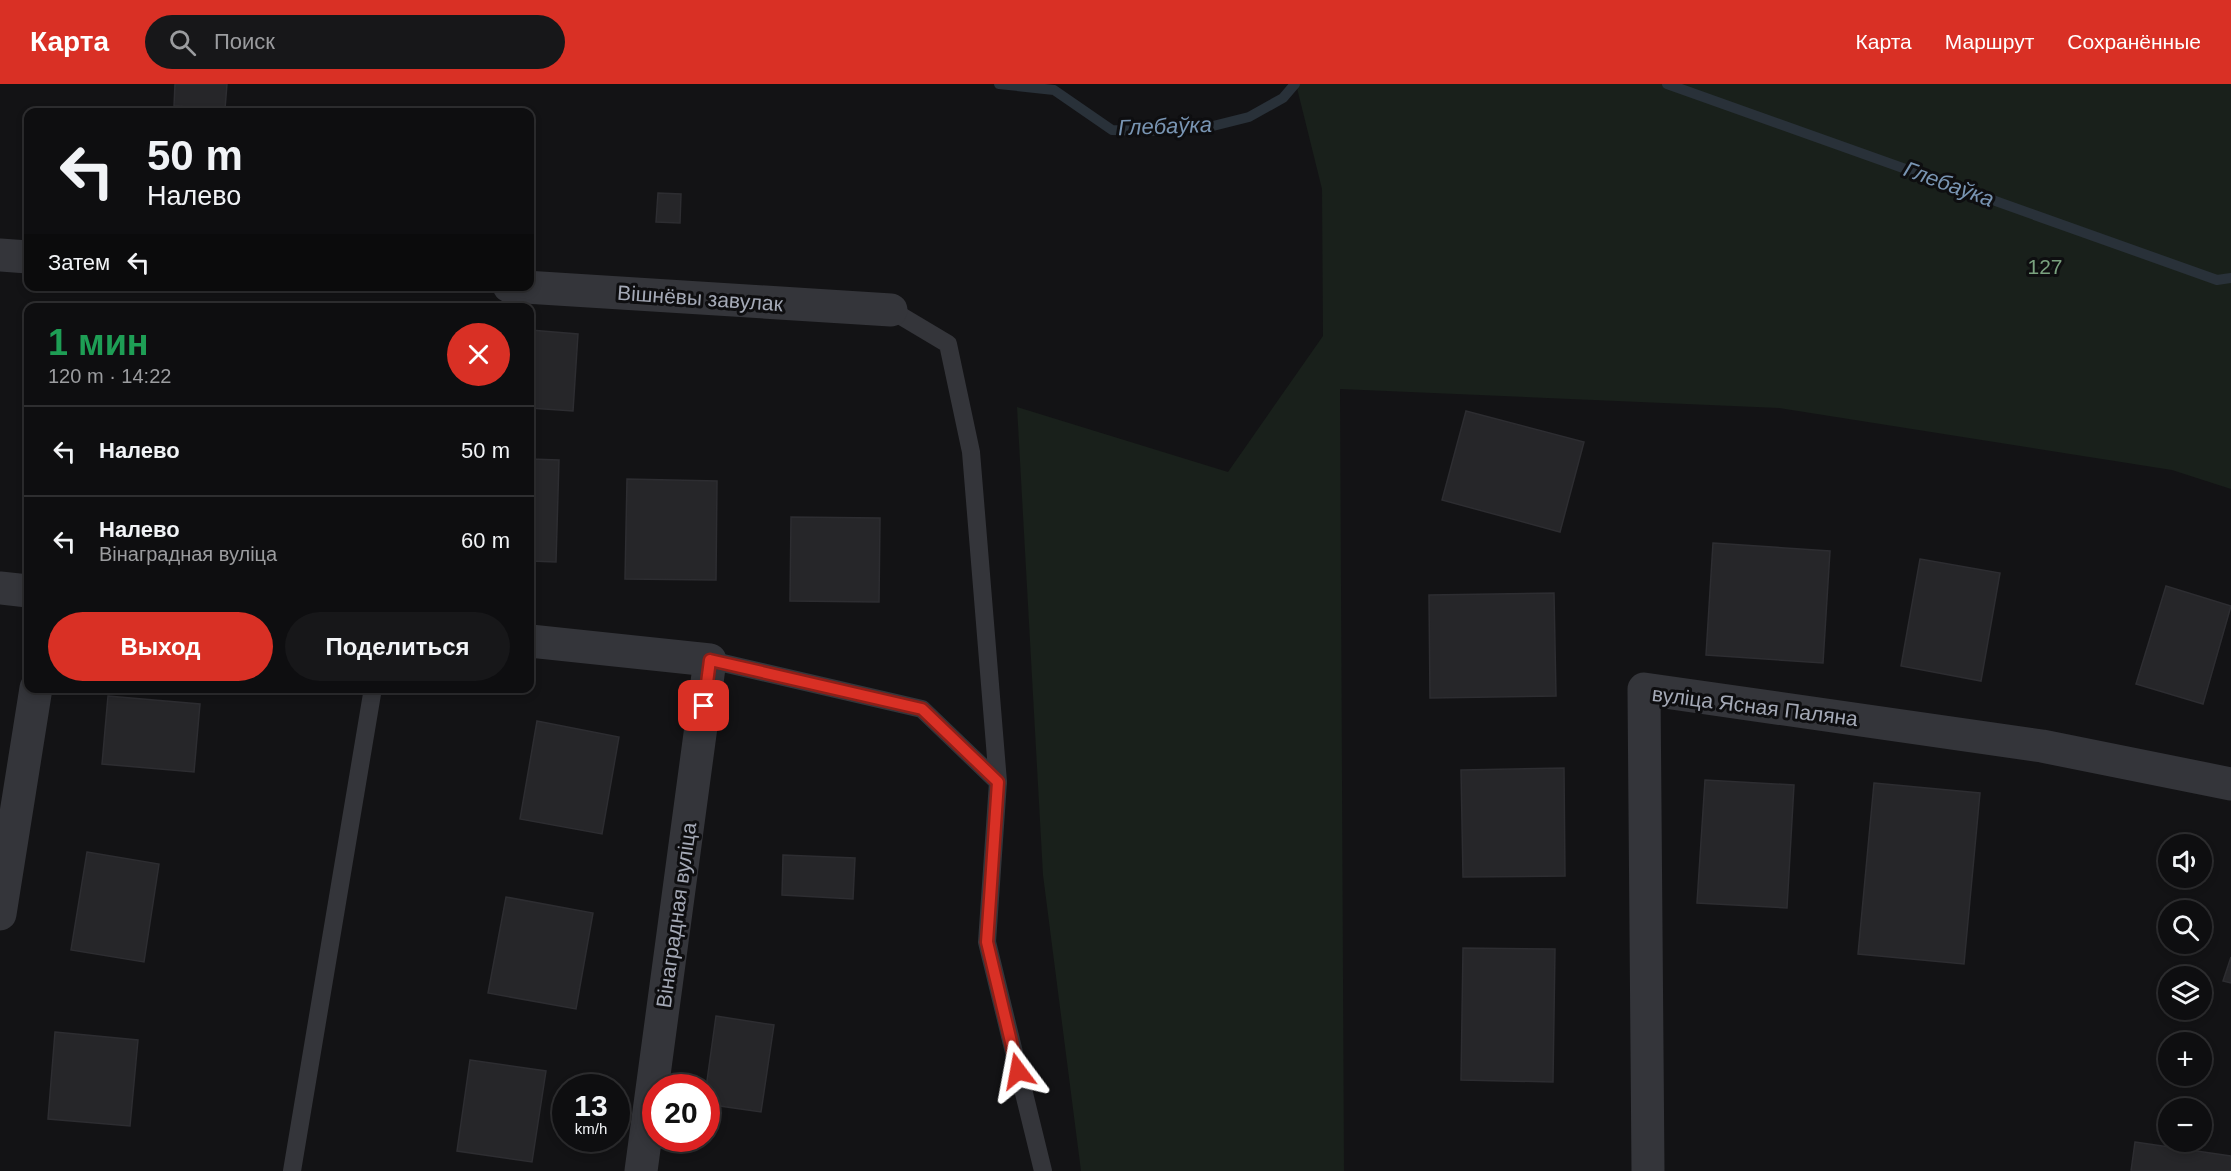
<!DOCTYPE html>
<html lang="ru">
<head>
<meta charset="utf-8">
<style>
	body { margin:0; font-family:Arial,sans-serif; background:#171719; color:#f1f3f6; height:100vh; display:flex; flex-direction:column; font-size:22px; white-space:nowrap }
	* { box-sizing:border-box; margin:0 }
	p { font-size:20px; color:#9b9c9f }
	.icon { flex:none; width:33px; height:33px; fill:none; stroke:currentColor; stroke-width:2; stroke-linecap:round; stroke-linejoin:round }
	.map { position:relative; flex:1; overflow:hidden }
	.drawer { position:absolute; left:24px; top:219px; width:510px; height:390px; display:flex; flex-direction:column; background:#0e0e10; border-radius:12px; box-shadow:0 3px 9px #0003,0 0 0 2px #2e2e30 }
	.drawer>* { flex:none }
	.hud { position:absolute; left:24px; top:24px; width:510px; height:183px; border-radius:12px; box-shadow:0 3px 9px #0003,0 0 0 2px #2e2e30; background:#0e0e10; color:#f1f3f6; overflow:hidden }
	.controls { position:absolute; left:2158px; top:750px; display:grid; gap:12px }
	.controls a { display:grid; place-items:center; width:54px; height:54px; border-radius:50%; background:#0e0e10; box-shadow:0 3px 9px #0003,0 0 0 2px #2e2e30; font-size:30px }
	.speed { position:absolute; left:552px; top:990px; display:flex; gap:12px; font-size:30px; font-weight:700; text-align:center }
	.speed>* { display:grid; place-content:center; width:78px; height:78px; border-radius:50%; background:#0e0e10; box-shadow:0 3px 9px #0003,0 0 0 2px #2e2e30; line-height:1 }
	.speed small { font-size:15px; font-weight:400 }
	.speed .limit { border:9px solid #d22; background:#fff; color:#111 }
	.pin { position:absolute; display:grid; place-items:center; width:51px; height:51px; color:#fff; margin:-26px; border-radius:12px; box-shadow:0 3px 9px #0006 }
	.me { position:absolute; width:66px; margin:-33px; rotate:347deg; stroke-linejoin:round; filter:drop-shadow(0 0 4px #0008) }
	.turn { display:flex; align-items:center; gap:21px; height:126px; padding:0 24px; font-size:27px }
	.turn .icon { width:78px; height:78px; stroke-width:2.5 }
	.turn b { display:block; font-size:42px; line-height:51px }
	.then { display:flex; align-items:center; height:57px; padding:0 24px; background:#0003; gap:12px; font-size:22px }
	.round { display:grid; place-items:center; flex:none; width:63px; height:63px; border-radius:32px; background:#171719 }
	.headline { display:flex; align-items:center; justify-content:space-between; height:102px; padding:0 24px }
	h1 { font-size:36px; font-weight:800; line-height:45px; color:#1e9e55 }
	.action { display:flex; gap:12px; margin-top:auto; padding:12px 24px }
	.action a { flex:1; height:69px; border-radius:36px; background:#d93025; color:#fff; font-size:24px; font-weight:800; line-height:69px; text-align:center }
	.action a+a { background:#171719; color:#f1f3f6 }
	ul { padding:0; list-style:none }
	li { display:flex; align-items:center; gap:18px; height:90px; padding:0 24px; border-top:2px solid #2e2e30 }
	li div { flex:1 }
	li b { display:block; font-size:22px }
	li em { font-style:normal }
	header { display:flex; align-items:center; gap:36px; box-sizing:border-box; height:84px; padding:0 30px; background:#d93025; color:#fff }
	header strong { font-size:28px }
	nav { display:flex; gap:33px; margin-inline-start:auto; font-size:21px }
	.search { width:420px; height:54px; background:#171719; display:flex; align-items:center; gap:15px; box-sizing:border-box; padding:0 21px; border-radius:33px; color:#9b9c9f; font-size:22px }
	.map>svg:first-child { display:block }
</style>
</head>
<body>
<header>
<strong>Карта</strong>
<div class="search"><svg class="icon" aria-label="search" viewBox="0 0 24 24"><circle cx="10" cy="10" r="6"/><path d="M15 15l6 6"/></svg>Поиск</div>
<nav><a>Карта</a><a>Маршрут</a><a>Сохранённые</a></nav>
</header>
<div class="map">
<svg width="2231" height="1087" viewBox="0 0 2231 1087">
	<rect width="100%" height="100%" fill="#131315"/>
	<polygon fill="#19201b" points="1296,0 2231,0 2231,405 2172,386 1779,324 1340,305 1344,1087 1081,1087 1043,791 1017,323 1228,388 1323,252 1322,105"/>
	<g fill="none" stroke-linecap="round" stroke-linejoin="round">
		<g stroke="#293139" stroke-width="10">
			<polyline points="999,0 1054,6 1112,46 1146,47 1205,44 1249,33 1283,14 1295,0"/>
			<polyline points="1667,0 2217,196 2231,194"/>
		</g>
	</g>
	<g fill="#262629" stroke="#2d2d31" stroke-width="1.5">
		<polygon points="175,0 227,0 225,25 174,22"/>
		<polygon points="658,109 681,110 680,139 656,138"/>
		<polygon points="530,246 578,250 573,327 530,324"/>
		<polygon points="1466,327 1584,358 1560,448 1442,416"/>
		<polygon points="530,375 559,376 556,478 530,477"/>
		<polygon points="627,395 717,397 716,496 625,495"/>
		<polygon points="791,433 880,434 879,518 790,517"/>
		<polygon points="1713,459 1830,467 1823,579 1706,571"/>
		<polygon points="1920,475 2000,489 1981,597 1901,582"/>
		<polygon points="2166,502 2231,522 2203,620 2136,600"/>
		<polygon points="1554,509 1556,612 1430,614 1429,511"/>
		<polygon points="108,612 200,620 194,688 102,680"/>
		<polygon points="537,637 619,653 602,750 520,735"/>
		<polygon points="1564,684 1565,792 1463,793 1461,686"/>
		<polygon points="1705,696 1794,701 1787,824 1697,819"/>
		<polygon points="1874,699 1980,709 1964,880 1858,870"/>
		<polygon points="87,768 159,780 144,878 71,866"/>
		<polygon points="783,771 855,774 853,815 782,811"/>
		<polygon points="506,813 593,829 576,925 488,909"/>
		<polygon points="1463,864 1555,865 1553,998 1461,996"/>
		<polygon points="2231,873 2231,899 2223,897"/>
		<polygon points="716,932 774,941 761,1028 706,1020 706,1004"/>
		<polygon points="55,948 138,956 130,1042 48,1035"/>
		<polygon points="470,976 546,987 532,1078 457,1067"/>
		<polygon points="2135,1058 2231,1072 2231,1087 2131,1087"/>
	</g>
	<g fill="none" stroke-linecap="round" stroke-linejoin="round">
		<g stroke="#34353a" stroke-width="18">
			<polyline points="891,226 948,260 971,368 998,698"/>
			<polyline points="710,576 922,625 998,698 987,858 1043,1087"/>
			<polyline points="292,1087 373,604"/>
		</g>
		<g stroke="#34353a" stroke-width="33">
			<polyline points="0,171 28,173"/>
			<polyline points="509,202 891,226"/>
			<polyline points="0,504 28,507"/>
			<polyline points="530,557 710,576 641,1087"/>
			<polyline points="0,830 36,604"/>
			<polyline points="1648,1087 1644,605 2042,662 2231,700"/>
		</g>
	</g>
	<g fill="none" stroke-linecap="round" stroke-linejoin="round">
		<g stroke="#8d1f18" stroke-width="15">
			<polyline id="route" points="704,622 710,576 922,625 998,698 987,858 1018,987"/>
		</g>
		<use href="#route" stroke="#d93025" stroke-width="10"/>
	</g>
	<g text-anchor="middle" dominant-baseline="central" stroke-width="6" stroke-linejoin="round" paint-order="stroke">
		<g font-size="21" fill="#7aa27f" stroke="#0e0e10">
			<text x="2045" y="182">127</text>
		</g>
		<g font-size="21" fill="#a4a9b6" stroke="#0e0e10">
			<text transform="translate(700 214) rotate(4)">Вішнёвы завулак</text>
			<text transform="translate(1755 622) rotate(7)">вуліца Ясная Паляна</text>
			<text transform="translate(676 831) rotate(-82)">Вінаградная вуліца</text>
		</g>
		<g font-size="22" font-style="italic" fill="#7995b3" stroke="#0e0e10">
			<text transform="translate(1165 42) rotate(-2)">Глебаўка</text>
			<text transform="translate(1949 100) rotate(20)">Глебаўка</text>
		</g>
	</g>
</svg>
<div class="controls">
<a><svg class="icon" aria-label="sound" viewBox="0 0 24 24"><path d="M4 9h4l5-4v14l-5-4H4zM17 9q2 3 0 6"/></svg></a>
<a><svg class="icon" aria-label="search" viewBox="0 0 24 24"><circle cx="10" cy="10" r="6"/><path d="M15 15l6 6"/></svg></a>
<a><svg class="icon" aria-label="layers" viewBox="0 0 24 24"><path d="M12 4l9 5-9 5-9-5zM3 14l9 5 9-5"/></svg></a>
<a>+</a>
<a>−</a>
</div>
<div class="speed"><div>13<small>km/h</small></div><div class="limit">20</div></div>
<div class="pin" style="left:704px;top:622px;background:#d93025"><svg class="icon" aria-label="arrive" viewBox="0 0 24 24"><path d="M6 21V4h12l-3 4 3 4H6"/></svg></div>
<svg class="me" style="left:1018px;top:987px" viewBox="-20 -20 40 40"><path d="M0-17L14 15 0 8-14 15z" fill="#d93025" stroke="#fff" stroke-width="4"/></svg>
<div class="hud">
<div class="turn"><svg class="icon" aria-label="left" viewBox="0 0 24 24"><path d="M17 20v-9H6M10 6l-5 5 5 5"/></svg><div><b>50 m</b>Налево</div></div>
<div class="then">Затем<svg class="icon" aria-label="left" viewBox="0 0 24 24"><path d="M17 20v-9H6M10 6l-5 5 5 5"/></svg></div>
</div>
<section class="drawer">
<div class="headline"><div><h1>1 мин</h1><p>120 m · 14:22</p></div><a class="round" style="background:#d93025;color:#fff"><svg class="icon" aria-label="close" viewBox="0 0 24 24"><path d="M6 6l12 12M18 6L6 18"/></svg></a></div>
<ul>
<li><svg class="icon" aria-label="left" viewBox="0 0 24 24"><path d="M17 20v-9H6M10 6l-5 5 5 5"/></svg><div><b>Налево</b></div><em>50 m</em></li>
<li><svg class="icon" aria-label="left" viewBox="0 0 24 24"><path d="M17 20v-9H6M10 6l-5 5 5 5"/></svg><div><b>Налево</b><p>Вінаградная вуліца</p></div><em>60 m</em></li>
</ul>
<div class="action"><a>Выход</a><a>Поделиться</a></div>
</section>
</div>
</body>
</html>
